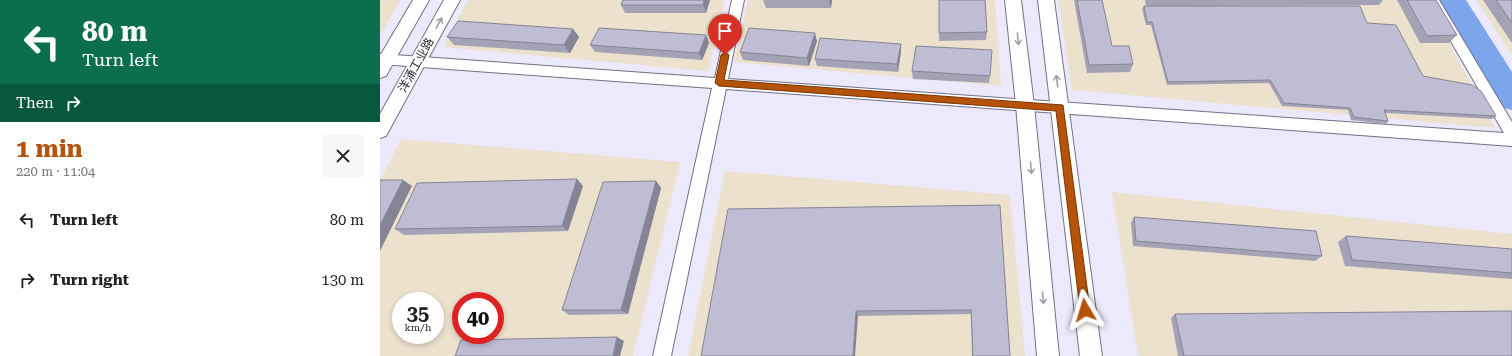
<!DOCTYPE html>
<html lang="en">
<head>
<meta charset="utf-8">
<style>
	body { margin:0; font-family:"Roboto Serif","Noto Sans SC",serif; background:#f6f6f6; color:#202124; height:100vh; display:flex; flex-direction:column; font-size:15px; white-space:nowrap }
	* { box-sizing:border-box; margin:0 }
	p { font-size:13px; color:#757577 }
	.icon { flex:none; width:22px; height:22px; fill:none; stroke:currentColor; stroke-width:2; stroke-linecap:round; stroke-linejoin:round }
	.map { position:relative; flex:1; overflow:hidden }
	.details { display:flex; flex-direction:column; background:#fff; width:380px }
	.details>* { flex:none }
	.top-card { background:#0b6e4f; color:#fff; overflow:hidden }
	.speed { position:absolute; left:12px; top:292px; display:flex; gap:8px; font-size:20px; font-weight:700; text-align:center }
	.speed>* { display:grid; place-content:center; width:52px; height:52px; border-radius:50%; background:#fff; box-shadow:0 2px 6px #0003; line-height:1 }
	.speed small { font-size:10px; font-weight:400 }
	.speed .limit { border:6px solid #d22; background:#fff; color:#111 }
	.pin { position:absolute; display:grid; place-items:center; width:34px; height:34px; color:#fff; margin:-41px -17px; border-radius:50% 50% 50% 0; rotate:-45deg; box-shadow:0 0 4px #0007 }
	.pin .icon { rotate:45deg }
	.me { position:absolute; width:44px; margin:-22px; rotate:353deg; stroke-linejoin:round; filter:drop-shadow(0 0 3px #0008) }
	.turn { display:flex; align-items:center; gap:14px; height:84px; padding:0 16px; font-size:18px }
	.turn .icon { width:52px; height:52px; stroke-width:2.5 }
	.turn b { display:block; font-size:28px; line-height:34px }
	.then { display:flex; align-items:center; height:38px; padding:0 16px; background:#0003; gap:8px; font-size:15px }
	.round { display:grid; place-items:center; flex:none; width:42px; height:42px; border-radius:0px; background:#f6f6f6 }
	.overview { display:flex; align-items:center; justify-content:space-between; height:68px; padding:0 16px }
	h1 { font-size:24px; font-weight:700; line-height:30px; color:#b45309 }
	ul { padding:0; list-style:none }
	li { display:flex; align-items:center; gap:12px; height:60px; padding:0 16px }
	li div { flex:1 }
	li b { display:block; font-size:15px }
	li em { font-style:normal }
	main { display:flex; flex:1; min-height:0 }
	.map>svg:first-child { display:block }
</style>
</head>
<body>
<main>
<section class="details">
<div class="top-card">
<div class="turn"><svg class="icon" aria-label="left" viewBox="0 0 24 24"><path d="M17 20v-9H6M10 6l-5 5 5 5"/></svg><div><b>80 m</b>Turn left</div></div>
<div class="then">Then<svg class="icon" aria-label="right" viewBox="0 0 24 24"><path d="M7 20v-9h11M14 6l5 5-5 5"/></svg></div>
</div>
<div class="overview"><div><h1>1 min</h1><p>220 m · 11:04</p></div><a class="round"><svg class="icon" aria-label="close" viewBox="0 0 24 24"><path d="M6 6l12 12M18 6L6 18"/></svg></a></div>
<ul>
<li><svg class="icon" aria-label="left" viewBox="0 0 24 24"><path d="M17 20v-9H6M10 6l-5 5 5 5"/></svg><div><b>Turn left</b></div><em>80 m</em></li>
<li><svg class="icon" aria-label="right" viewBox="0 0 24 24"><path d="M7 20v-9h11M14 6l5 5-5 5"/></svg><div><b>Turn right</b></div><em>130 m</em></li>
</ul>
</section>
<div class="map">
<svg width="1132" height="356" viewBox="0 0 1132 356">
	<rect width="100%" height="100%" fill="#ece9fc"/>
	<g fill="#ece1cc" fill-rule="evenodd">
		<polygon points="0,0 21,0 0,35"/>
		<polygon points="88,0 345,0 328,71 63,47"/>
		<polygon points="368,0 615,0 621,86 354,62"/>
		<polygon points="678,0 1046,0 1115,128 692,90"/>
		<polygon points="1096,0 1132,0 1132,56"/>
		<path d="M21 139 300 162 253 356H0V180ZM21 301H55V335H21ZM81 301H115V335H81Z"/>
		<polygon points="345,171 630,195 645,356 308,356"/>
		<polygon points="732,192 1132,234 1132,356 758,356"/>
	</g>
	<g fill="none" stroke-linecap="round" stroke-linejoin="round">
		<polygon fill="#7ca6ec" fill-rule="evenodd" points="1058,0 1086,0 1132,72 1132,110 1121,107"/>
		<g stroke="#727084" stroke-width="2">
			<polygon id="minor" points="352,0 364,0 348,79 1124,133 1047,0 1059,0 1132,122 1132,146 346,89 291,356 273,356 332,88 0,64 0,54 335,78"/>
		</g>
		<g stroke="#727084" stroke-width="2">
			<g id="tertiary">
				<polygon points="33,0 49,0 6,76 0,78 0,56"/>
				<polygon points="64,0 80,0 6,136 0,138 0,114"/>
				<polygon points="625,0 641,0 654,105 679,356 657,356 636,105"/>
				<polygon points="658,0 674,0 722,356 700,356"/>
			</g>
		</g>
		<use href="#minor" fill="#fff" fill-rule="evenodd"/>
		<use href="#tertiary" fill="#fff" fill-rule="evenodd"/>
	</g>
	<g fill="#a4a3b5">
		<polygon points="243,0 330,0 326,13 245,13 241,5"/>
		<polygon points="383,0 452,0 451,8 386,8"/>
		<polygon points="559,0 607,32 606,40 559,41"/>
		<polygon points="694,0 722,0 732,46 753,64 750,72 707,73"/>
		<polygon points="765,0 1003,0 999,5 803,6 987,23 1043,76 1116,116 1112,119 1005,113 1008,121 1006,124 971,120 968,110 902,106 889,83 787,85 771,25 766,25 762,9 764,6 766,6"/>
		<polygon points="1017,0 1056,0 1077,35 1069,43 1040,43"/>
		<polygon points="1103,0 1132,0 1132,43"/>
		<polygon points="193,29 199,37 190,53 74,45 67,37"/>
		<polygon points="326,35 329,43 322,60 215,52 210,45"/>
		<polygon points="437,41 429,66 363,60 360,52"/>
		<polygon points="521,44 521,51 518,72 437,66 435,59"/>
		<polygon points="612,50 609,83 533,79 532,71"/>
		<polygon points="276,181 281,188 248,314 189,315 182,310"/>
		<polygon points="203,186 188,231 24,235 15,229"/>
		<polygon points="620,205 630,356 592,356 591,314 478,316 321,356"/>
		<polygon points="754,217 942,256 935,261 753,246 751,223"/>
		<polygon points="966,236 1132,249 1132,279 965,266 958,242"/>
		<polygon points="795,314 1132,356 798,356 791,318"/>
	</g>
	<g fill="#868494">
		<polygon points="324,0 330,0 326,13 323,5"/>
		<polygon points="449,0 452,0 451,8"/>
		<polygon points="193,29 199,37 190,53 184,45"/>
		<polygon points="435,33 437,41 429,66 427,58"/>
		<polygon points="326,35 329,43 322,60 319,53"/>
		<polygon points="521,44 521,51 518,72 517,64"/>
		<polygon points="197,179 203,186 188,231 182,226"/>
		<polygon points="23,180 32,186 0,251 0,225"/>
		<polygon points="276,181 281,188 248,314 241,310"/>
		<polygon points="476,311 478,316 475,356 473,356"/>
		<polygon points="237,337 244,341 240,356 233,356"/>
	</g>
	<g fill="#bfbdd3" stroke="#868494">
		<polygon points="243,0 324,0 323,5 241,5"/>
		<polygon points="559,0 605,0 607,32 559,33"/>
		<polygon points="697,0 722,0 732,46 749,46 753,64 709,65"/>
		<polygon points="1027,0 1056,0 1077,35 1047,36"/>
		<polygon points="1116,0 1132,0 1132,23"/>
		<polygon points="764,6 980,6 987,23 1016,25 1043,76 1092,85 1101,91 1116,116 1004,110 1008,121 974,117 970,108 904,103 890,80 788,82 772,22 767,22"/>
		<polygon points="78,21 193,29 184,45 67,37"/>
		<polygon points="219,28 326,35 319,53 210,45"/>
		<polygon points="369,28 435,33 427,58 360,52"/>
		<polygon points="440,38 521,44 517,64 435,59"/>
		<polygon points="536,46 612,50 610,76 532,71"/>
		<polygon points="197,179 182,226 15,229 37,183"/>
		<polygon points="0,180 23,180 0,225"/>
		<polygon points="276,181 241,310 182,310 223,182"/>
		<polygon points="620,205 630,356 593,356 591,310 476,311 473,356 321,356 348,209"/>
		<polygon points="754,217 936,231 942,256 756,241"/>
		<polygon points="966,236 1132,249 1132,273 972,260"/>
		<polygon points="1132,311 1132,356 804,356 795,314"/>
		<polygon points="237,337 233,356 75,356 81,340"/>
	</g>
	<defs><path id="oneway-shaft" d="M-6 0H5M1.5-3L5.5 0L1.5 3" fill="none" stroke-width="1.6" stroke-linecap="round" stroke-linejoin="round"/></defs>
	<g stroke="#a0a0a4">
		<use href="#oneway-shaft" transform="translate(59 23) rotate(-61)"/>
		<use href="#oneway-shaft" transform="translate(638 39) rotate(84)"/>
		<use href="#oneway-shaft" transform="translate(677 81) rotate(-98)"/>
		<use href="#oneway-shaft" transform="translate(651 168) rotate(85)"/>
		<use href="#oneway-shaft" transform="translate(663 298) rotate(85)"/>
	</g>
	<polygon fill="#b45309" stroke="#753606" points="345,52 349,55 344,80 683,105 710,310 709,313 705,314 702,313 700,310 676,111 339,86 335,83 341,55"/>
	<g text-anchor="middle" dominant-baseline="central" stroke-width="3" stroke-linejoin="round" paint-order="stroke">
		<g font-size="12" fill="#2c2b34" stroke="#fff">
			<text transform="translate(36 65) rotate(-61)">洋涌工业路</text>
		</g>
	</g>
</svg>
<div class="speed"><div>35<small>km/h</small></div><div class="limit">40</div></div>
<div class="pin" style="left:345px;top:55px;background:#d93025"><svg class="icon" aria-label="arrive" viewBox="0 0 24 24"><path d="M6 21V4h12l-3 4 3 4H6"/></svg></div>
<svg class="me" style="left:705px;top:310px" viewBox="-20 -20 40 40"><path d="M0-17L14 15 0 8-14 15z" fill="#b45309" stroke="#fff" stroke-width="4"/></svg>
</div>
</main>
</body>
</html>
